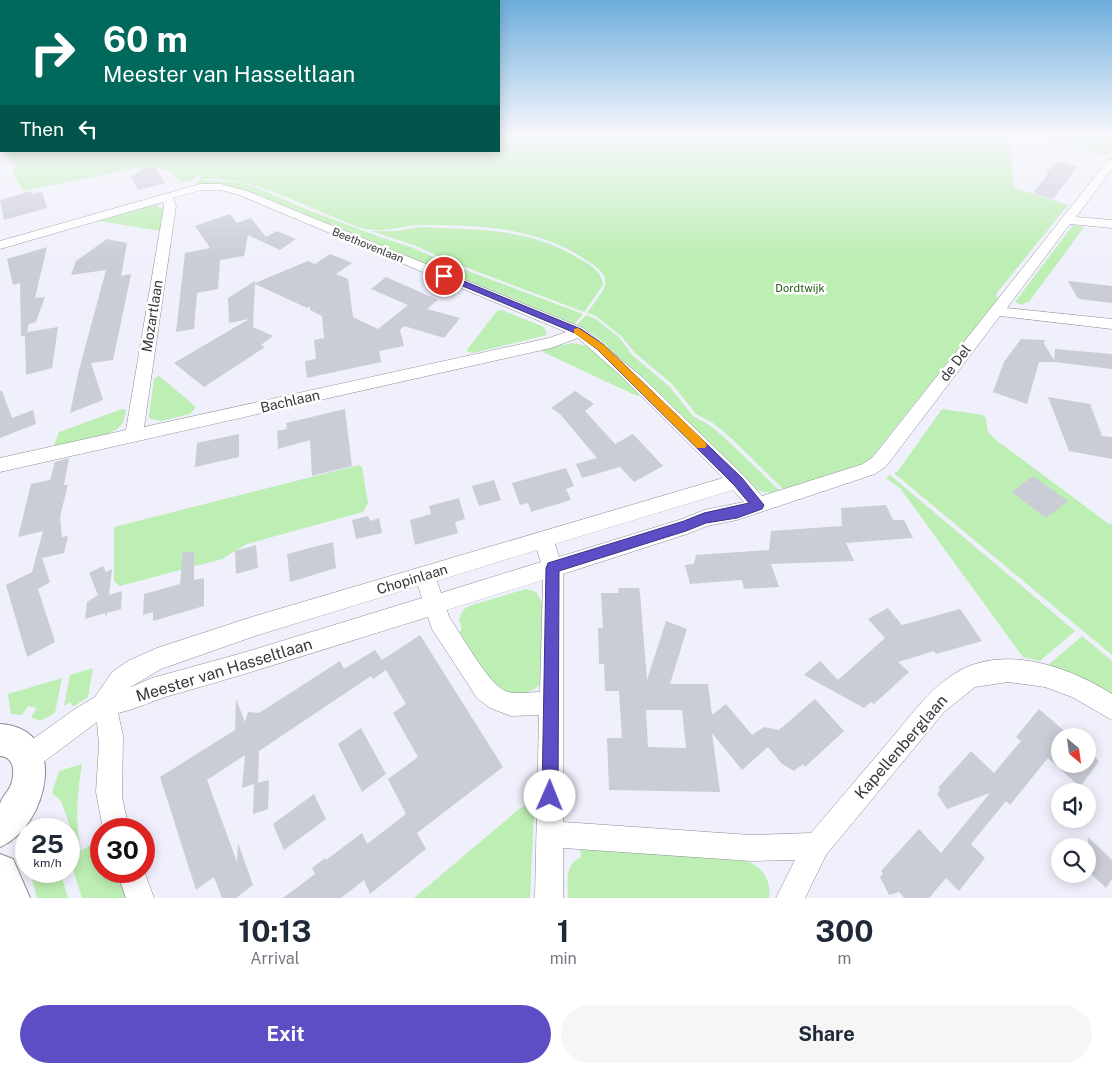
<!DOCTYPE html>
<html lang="en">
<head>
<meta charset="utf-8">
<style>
	body { margin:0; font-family:"Public Sans",sans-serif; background:#f6f6f7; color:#1f2937; height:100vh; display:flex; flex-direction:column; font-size:19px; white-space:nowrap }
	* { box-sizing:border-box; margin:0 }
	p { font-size:16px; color:#747a83 }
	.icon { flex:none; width:28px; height:28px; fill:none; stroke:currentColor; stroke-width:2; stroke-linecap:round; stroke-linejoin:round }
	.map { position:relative; height:898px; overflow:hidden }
	.panel { display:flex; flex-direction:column; background:#fff; flex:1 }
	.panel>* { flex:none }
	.guide { position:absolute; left:0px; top:0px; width:500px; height:152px; box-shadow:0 2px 12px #0003; background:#00695c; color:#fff; overflow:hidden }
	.needle { width:32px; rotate:151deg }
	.fabs { position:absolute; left:1051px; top:728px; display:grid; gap:10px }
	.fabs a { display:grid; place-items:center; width:45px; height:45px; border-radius:50%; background:#fff; box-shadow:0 2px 12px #0003; font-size:25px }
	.speed { position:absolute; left:15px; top:818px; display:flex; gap:10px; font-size:25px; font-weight:700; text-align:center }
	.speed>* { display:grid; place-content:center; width:65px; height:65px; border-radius:50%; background:#fff; box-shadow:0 2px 12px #0003; line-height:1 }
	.speed small { font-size:12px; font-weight:400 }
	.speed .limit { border:8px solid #d22; background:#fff; color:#111 }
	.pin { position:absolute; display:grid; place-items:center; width:42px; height:42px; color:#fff; margin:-21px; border:2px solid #fff; border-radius:50%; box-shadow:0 1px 5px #0007 }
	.me { position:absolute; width:55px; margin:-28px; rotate:1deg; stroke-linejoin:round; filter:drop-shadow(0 0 4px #0008) }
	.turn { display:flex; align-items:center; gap:18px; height:105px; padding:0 20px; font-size:22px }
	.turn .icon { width:65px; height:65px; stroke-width:2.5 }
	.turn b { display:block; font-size:35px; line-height:42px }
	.then { display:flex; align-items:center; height:48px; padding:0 20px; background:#0003; gap:10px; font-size:19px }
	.eta { display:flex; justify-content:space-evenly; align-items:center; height:85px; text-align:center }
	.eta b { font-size:30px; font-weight:700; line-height:35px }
	.button { display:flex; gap:10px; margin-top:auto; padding:10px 20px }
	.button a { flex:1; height:58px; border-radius:30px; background:#5d4ec6; color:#fff; font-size:20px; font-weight:700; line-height:58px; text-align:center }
	.button a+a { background:#f6f6f7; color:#1f2937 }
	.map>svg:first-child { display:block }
</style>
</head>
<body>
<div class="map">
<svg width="1112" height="898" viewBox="0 0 1112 898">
	<rect width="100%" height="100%" fill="#eff0fb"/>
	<g fill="#bdeeb3">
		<path d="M499 134H1010L1013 187 1068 205 996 294 998 299 872 457C854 472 806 482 783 489L732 439 713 423 696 414 672 384 635 353 621 336 596 316 587 313C609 283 616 278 580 256 533 227 477 225 423 225 404 225 385 233 366 229 358 228 349 223 341 220 304 206 240 172 201 180L237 182 255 187 303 208 380 237 411 247 446 263 583 314 575 324 247 191 215 184 198 186 196 183 202 176 199 175 193 180 182 183 169 171 148 166 23 191 12 172 16 167 6 151H499Z"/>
		<polygon points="1021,134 1112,134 1112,150 1107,156"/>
		<polygon points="156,205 160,208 164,207 161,231 99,221"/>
		<polygon points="1073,225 1084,227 1029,302 1026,302 1023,305 1015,302"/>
		<path d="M421 227C478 230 527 227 578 258 590 265 601 270 603 285L584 312 449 261 414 245 371 231H395Z"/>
		<polygon points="502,310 544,327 547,335 473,353 466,351 497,311"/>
		<path d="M586 315 594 318 619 337 632 355 669 386 693 416 711 426 728 441 779 490C769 494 762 493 753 487L606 345 593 334 577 325Z"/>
		<polygon points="573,343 589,346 641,395 637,396 543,352 541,349"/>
		<polygon points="159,376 196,407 190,414 161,421 150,419 149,416 154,379"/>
		<path d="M122 409 126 410C124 423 122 428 109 433V436L53 448 59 432Z"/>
		<polygon points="942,409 983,415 986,419 988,432 996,440 1109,524 1112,524 1112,655 894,473 898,471"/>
		<polygon points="359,465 362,467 368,503 363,512 247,544 222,559 120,586 114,581 114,527"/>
		<polygon points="890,475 1075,631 1040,661 1023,657 900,488 886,478"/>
		<path d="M526 589 536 592 541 601H545L541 683C534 691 528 693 518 693 490 693 473 653 459 632L462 629 459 619 463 610 469 606Z"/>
		<polygon points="1082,636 1112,661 1112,699 1045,668"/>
		<polygon points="93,668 88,697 73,707 70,702 64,706 70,675"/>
		<polygon points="62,678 55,713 40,721 31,717 37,708 28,706 22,715 11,714 8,694"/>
		<path d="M82 764C77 794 75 820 81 851L101 838V871H116L125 898H82L69 856V838L73 834 61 801 52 793 59 771Z"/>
		<polygon points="527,805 534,813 530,898 414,898 519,809"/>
		<path d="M580 848 746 861C762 866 772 881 769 898H568C568 882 564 864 581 857Z"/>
		<polygon points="30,871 60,871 68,898 37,898"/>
	</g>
	<g fill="#caccd6" fill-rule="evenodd">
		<polygon points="1057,161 1077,167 1053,199 1033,193 1048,174 1046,173"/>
		<polygon points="147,166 156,168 165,183 138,190 131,177"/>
		<polygon points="31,191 32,194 42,192 47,208 4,220 0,200"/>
		<polygon points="230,214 237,223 251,218 266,237 277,231 296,239 280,250 248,235 244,256 220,260 218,289 197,293 194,329 176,332 185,253 210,248 195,226"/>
		<polygon points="107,239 127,243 121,276 131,274 120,327 113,360 91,363 103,400 70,413 79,370 106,270 71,275 76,261"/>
		<polygon points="47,247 35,298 45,297 36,322 29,324 27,332 58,327 52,368 26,375 25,336 21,336 20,283 13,285 7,259"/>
		<polygon points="330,254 352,263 336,274 348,279 353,317 378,329 408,305 371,289 386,277 438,300 427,309 460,318 444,338 404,326 400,330 404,346 379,351 381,362 307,378 305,361 316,359 314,340 324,338 322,316 310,310 310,306 307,308 255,284 253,327 273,336 261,345 265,347 204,387 174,363 249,319 229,323 228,298 255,281 255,283 308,261 315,264"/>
		<polygon points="1068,281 1112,286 1112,303 1080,299 1077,297"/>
		<polygon points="1021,339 1045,340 1044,344 1054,360 1055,349 1112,354 1112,369 1054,362 1039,362 1027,404 993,392 1004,362"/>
		<polygon points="0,391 2,391 12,418 33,410 36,424 0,438"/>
		<polygon points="575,391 594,404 585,411 615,444 633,434 663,466 634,482 620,467 582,478 576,464 597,458 560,414 551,408"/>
		<polygon points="1048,397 1090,404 1102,436 1112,437 1112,459 1069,451"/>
		<polygon points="345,409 352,466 312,476 310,440 278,449 277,431 287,429 286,423"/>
		<polygon points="239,434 239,457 195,467 197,443"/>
		<polygon points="69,458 64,485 68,485 60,517 62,537 68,536 64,553 42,558 50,582 38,589 55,642 27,657 6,585 32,572 43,531 18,537 31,484 50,480 55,462"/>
		<polygon points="566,468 574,486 566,489 571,500 531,512 528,503 520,505 512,483"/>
		<polygon points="1033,476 1068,501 1046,518 1012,492"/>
		<polygon points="494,480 501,500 479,506 472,486"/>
		<polygon points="459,498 465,519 455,522 458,533 415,545 410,520 431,514 429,506"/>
		<polygon points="886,505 893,520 904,520 913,538 846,543 854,561 771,564 779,587 744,589 742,580 690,584 685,565 694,564 696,555 769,550 771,531 842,526 841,508"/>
		<polygon points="368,516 370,521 379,518 382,533 356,539 352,520"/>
		<polygon points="333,542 336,568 290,582 287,554"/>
		<polygon points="256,545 258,568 236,574 235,551"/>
		<polygon points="183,552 194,552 194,580 204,578 204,606 153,621 153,612 143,615 144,594 180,584"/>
		<polygon points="103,566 106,572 112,569 109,595 122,591 121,609 107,613 106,617 105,613 85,619 87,602 98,595 89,573"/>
		<path d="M618 588H639L640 593 647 680 666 621 687 629 670 684H708L712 715 726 704 752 735 764 727 779 730 815 699 844 731 805 767 803 764 794 771 782 764 768 747 742 770 712 733 720 792 609 790 607 738H622L619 691H605L604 664H599L598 628H603L601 593H619ZM646 710H682L686 748 648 747Z"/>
		<polygon points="888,608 902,625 960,609 982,641 936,654 934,651 898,662 909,672 874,704 871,702 864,708 804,675 820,661 838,680 885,638 868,619"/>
		<polygon points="420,635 503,767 417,833 426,849 370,894 364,880 341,898 283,898 315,874 312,868 325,858 326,860 362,833 367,844 406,814 388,779 418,757 393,713 406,704 386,670 373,679 371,676 259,751 258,783 269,780 268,809 253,814 254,784 242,788 245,755 207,780 237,862 238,843 253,885 236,898 222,898 214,877 196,890 160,777 235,730 236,699 245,722 248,712 259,713 340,661 344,669 375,650 382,660"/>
		<polygon points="1039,709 1070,736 1060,736 1060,764 1088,764 1088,751 1099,761 1080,787 1048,758 1010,805 1006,801 971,844 985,858 959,891 946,878 929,898 904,898 899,892 889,895 880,877 883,874 881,871 919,829 941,853 990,793 947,809 937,794 940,790 938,788 971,751 994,773 1021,741 1016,737"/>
		<polygon points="361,728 386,774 362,792 338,744"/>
		<polygon points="314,794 326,819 284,850 273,824"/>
		<polygon points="1088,837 1112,860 1112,879 1106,888 1088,871"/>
	</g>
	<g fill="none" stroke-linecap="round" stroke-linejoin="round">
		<g stroke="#8b8d96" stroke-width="1">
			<g id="street">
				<path d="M1112 159V169L1076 217 1112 220V228L1070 224 1007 308 1112 319V329L1000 316 894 456 885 467 875 474 737 520 707 526 687 534 563 574V822L751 835 811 833C837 802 864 771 890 740 910 717 928 690 954 674 1002 643 1068 666 1112 694V720L1072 697 1045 687 1008 682 975 687 944 712 826 855 805 898H776L795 860 751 861 563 848V898H535L539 715 511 716 490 708 477 698 432 629 428 617C343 643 258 671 172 695 154 700 137 709 118 713L123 736 122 797 129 829H103L96 792 99 745 97 722 37 767 28 770 19 767 16 758 19 749 75 709 95 697 113 671 130 660 157 648 255 616 723 478 620 375 578 338 551 348 0 472V458L126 430 164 206 163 202 0 249V241L200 184H221L247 191 583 328 642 377 744 476 762 496 863 464 873 457 1108 160ZM201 190H221L239 195 566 332 549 338 144 427 176 206 173 198ZM733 490 744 502 704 510 682 519 559 557 555 544ZM537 550 541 562 441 593 437 581ZM543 580 540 692C530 692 515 695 505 691 488 683 461 634 449 617L447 610ZM418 586 422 598 246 652 152 678 129 688 161 669 255 636Z"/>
				<polygon points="117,871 144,871 154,898 126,898"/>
			</g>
		</g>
		<g stroke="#8b8d96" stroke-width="2">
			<g id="secondary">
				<path d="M0 724C71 728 48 827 0 847 0 834 0 817 0 804 1 798 7 793 10 787 15 776 16 757 0 756Z"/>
				<polygon points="0,854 13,859 30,898 0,898"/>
			</g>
		</g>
		<use href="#street" fill="#fff" fill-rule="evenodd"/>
		<use href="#secondary" fill="#fff" fill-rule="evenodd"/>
	</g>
	<linearGradient id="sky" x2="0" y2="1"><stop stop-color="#6daddc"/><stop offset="0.52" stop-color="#f8f8fd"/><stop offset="1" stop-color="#f8f8fd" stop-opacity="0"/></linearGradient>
	<rect width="1112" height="260" fill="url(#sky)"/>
	<polygon fill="#5d4ec6" stroke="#3c3381" points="444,273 581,329 604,345 742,478 764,505 762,509 737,518 706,523 686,531 559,571 558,796 556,802 550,804 544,802 542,796 546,568 548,563 684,521 704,513 749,503 734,485 597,349 575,333 441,277 440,276"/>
	<polygon fill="#f59e0b" points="578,328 604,345 705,442 707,445 705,448 697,448 597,349 574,333 574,329"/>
	<g text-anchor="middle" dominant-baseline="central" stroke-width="5" stroke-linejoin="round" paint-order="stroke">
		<g font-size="11" fill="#38383c" stroke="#fefefe">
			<text transform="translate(368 245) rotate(22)">Beethovenlaan</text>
		</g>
		<g font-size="11" fill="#216012" stroke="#fefefe">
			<text x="800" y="288">Dordtwijk</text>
		</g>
		<g font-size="14" fill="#38383c" stroke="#fefefe">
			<text transform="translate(152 316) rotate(-81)">Mozartlaan</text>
			<text transform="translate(955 363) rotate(-53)">de Del</text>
			<text transform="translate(290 401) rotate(-13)">Bachlaan</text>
			<text transform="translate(412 579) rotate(-17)">Chopinlaan</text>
		</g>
		<g font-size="16" fill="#38383c" stroke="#fefefe">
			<text transform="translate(224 670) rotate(-17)">Meester van Hasseltlaan</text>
			<text transform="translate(901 747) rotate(-49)">Kapellenberglaan</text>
		</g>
	</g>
</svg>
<div class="fabs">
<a><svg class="needle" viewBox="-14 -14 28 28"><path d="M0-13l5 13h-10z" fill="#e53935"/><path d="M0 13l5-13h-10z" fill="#747a83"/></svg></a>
<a><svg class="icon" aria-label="sound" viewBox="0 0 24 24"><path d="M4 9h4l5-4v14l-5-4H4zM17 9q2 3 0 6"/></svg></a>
<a><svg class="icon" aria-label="search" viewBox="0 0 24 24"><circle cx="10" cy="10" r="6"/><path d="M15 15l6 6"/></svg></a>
</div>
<div class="speed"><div>25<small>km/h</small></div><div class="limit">30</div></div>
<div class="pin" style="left:444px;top:276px;background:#d93025"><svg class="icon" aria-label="arrive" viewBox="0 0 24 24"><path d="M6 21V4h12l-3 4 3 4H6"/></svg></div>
<svg class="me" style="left:550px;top:796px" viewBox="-20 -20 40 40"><circle r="19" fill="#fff"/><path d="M0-13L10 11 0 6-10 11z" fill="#5d4ec6"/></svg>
<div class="guide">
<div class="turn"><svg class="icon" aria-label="right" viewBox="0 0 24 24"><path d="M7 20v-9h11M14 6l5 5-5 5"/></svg><div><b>60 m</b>Meester van Hasseltlaan</div></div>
<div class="then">Then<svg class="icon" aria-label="left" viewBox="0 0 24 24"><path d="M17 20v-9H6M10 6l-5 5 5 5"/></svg></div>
</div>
</div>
<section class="panel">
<div class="eta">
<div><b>10:13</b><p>Arrival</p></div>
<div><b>1</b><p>min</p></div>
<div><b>300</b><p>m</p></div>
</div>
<div class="button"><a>Exit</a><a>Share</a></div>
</section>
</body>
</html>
